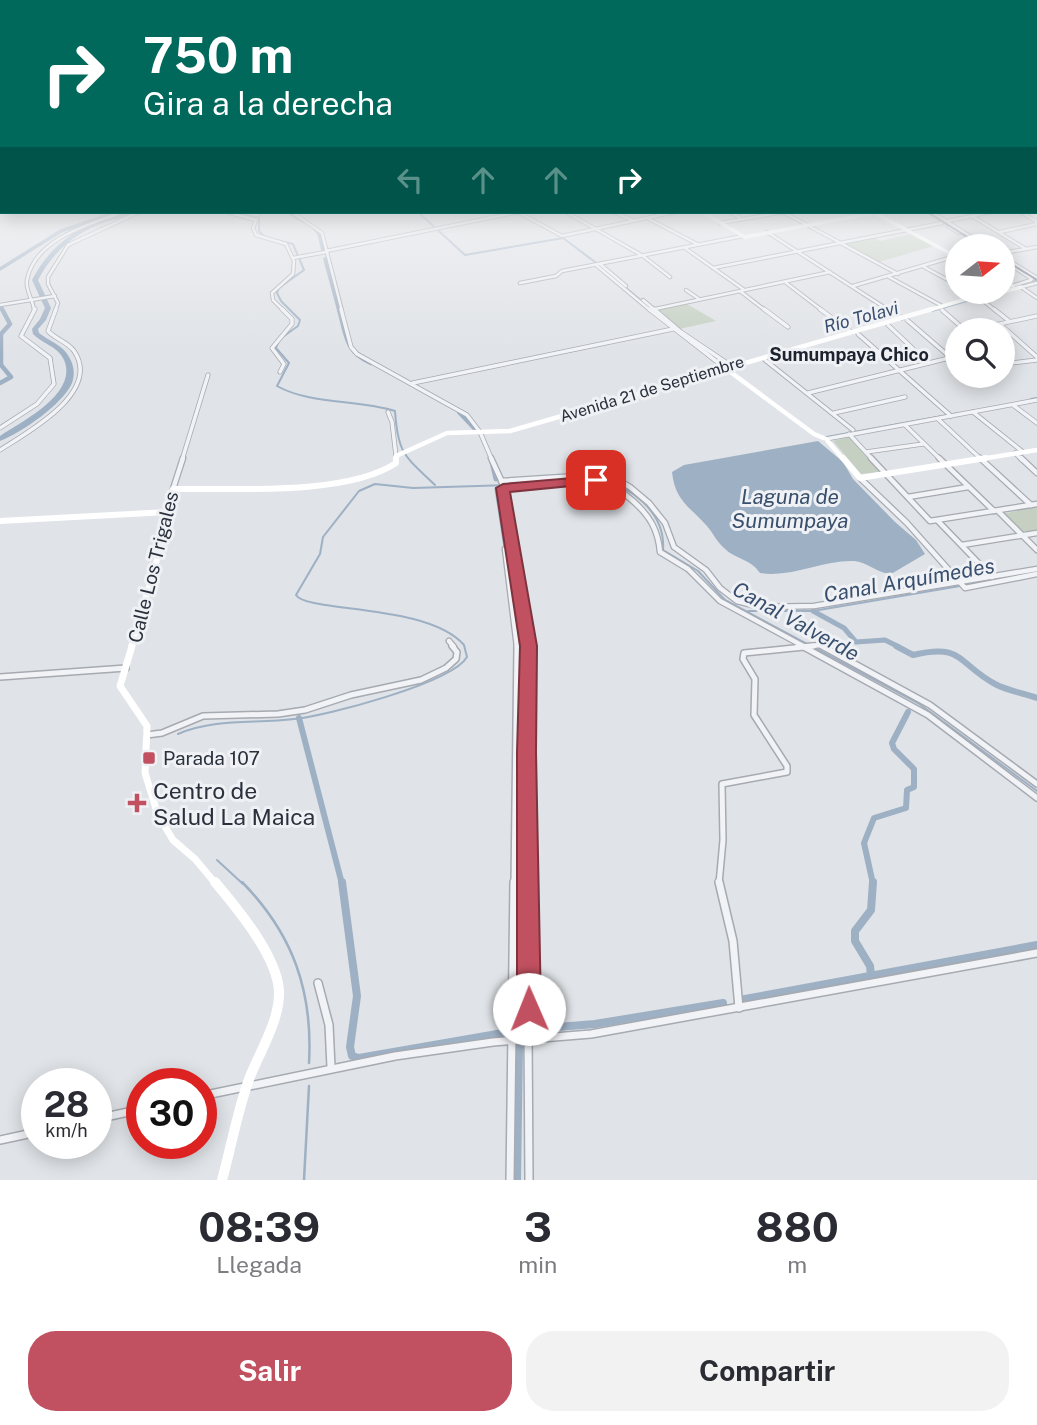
<!DOCTYPE html>
<html lang="es">
<head>
<meta charset="utf-8">
<style>
	body { margin:0; font-family:"Public Sans",sans-serif; background:#f2f2f3; color:#2b2b33; height:100vh; display:flex; flex-direction:column; font-size:26px; white-space:nowrap }
	* { box-sizing:border-box; margin:0 }
	p { font-size:23px; color:#7c7c81 }
	.icon { flex:none; width:38px; height:38px; fill:none; stroke:currentColor; stroke-width:2; stroke-linecap:round; stroke-linejoin:round }
	.map { position:relative; height:1180px; overflow:hidden }
	.drawer { display:flex; flex-direction:column; background:#fff; flex:1 }
	.drawer>* { flex:none }
	.guide { position:absolute; left:0px; top:0px; width:1038px; height:214px; box-shadow:0 4px 18px #0003; background:#00695c; color:#fff; overflow:hidden }
	.needle { width:46px; rotate:73deg }
	.fabs { position:absolute; left:945px; top:234px; display:grid; gap:14px }
	.fabs a { display:grid; place-items:center; width:70px; height:70px; border-radius:50%; background:#fff; box-shadow:0 4px 18px #0003; font-size:35px }
	.speed { position:absolute; left:21px; top:1068px; display:flex; gap:14px; font-size:35px; font-weight:700; text-align:center }
	.speed>* { display:grid; place-content:center; width:91px; height:91px; border-radius:50%; background:#fff; box-shadow:0 4px 18px #0003; line-height:1 }
	.speed small { font-size:18px; font-weight:400 }
	.speed .limit { border:10px solid #d22; background:#fff; color:#111 }
	.pin { position:absolute; display:grid; place-items:center; width:60px; height:60px; color:#fff; margin:-30px; border-radius:14px; box-shadow:0 4px 10px #0006 }
	.me { position:absolute; width:77px; margin:-38px; rotate:359deg; stroke-linejoin:round; filter:drop-shadow(0 0 5px #0008) }
	.turn { display:flex; align-items:center; gap:24px; height:147px; padding:0 28px; font-size:32px }
	.turn .icon { width:91px; height:91px; stroke-width:2.5 }
	.turn b { display:block; font-size:49px; line-height:60px }
	.lanes { display:flex; align-items:center; height:66px; padding:0 28px; background:#0003; justify-content:center; gap:35px; direction:ltr }
	.lanes .off { opacity:.35 }
	.eta { display:flex; justify-content:space-evenly; align-items:center; height:119px; text-align:center }
	.eta b { font-size:42px; font-weight:700; line-height:49px }
	.button { display:flex; gap:14px; margin-top:auto; padding:14px 28px }
	.button a { flex:1; height:80px; border-radius:28px; background:#c15060; color:#fff; font-size:28px; font-weight:700; line-height:80px; text-align:center }
	.button a+a { background:#f2f2f3; color:#2b2b33 }
	.map>svg:first-child { display:block }
</style>
</head>
<body>
<div class="map">
<svg width="1037" height="1180" viewBox="0 0 1037 1180">
	<rect width="100%" height="100%" fill="#e0e3e7"/>
	<g fill="#c5d0c2">
		<polygon points="911,234 934,246 879,262 843,243 873,237 880,241"/>
		<polygon points="687,304 716,321 679,329 659,312 659,310"/>
		<polygon points="849,437 881,471 880,472 861,474 833,441"/>
		<polygon points="1037,506 1037,531 1020,531 1003,514"/>
	</g>
	<path fill="#9eb0c4" d="M818 441 843 462 853 479 895 522 916 540 925 554 891 574C877 573 867 562 854 561 822 560 792 578 760 573 750 558 736 560 724 548 717 542 713 533 707 526 690 507 675 501 672 472L684 465Z"/>
	<g fill="none" stroke-linecap="round" stroke-linejoin="round">
		<g stroke="#9eb0c4" stroke-width="2">
			<polyline points="233,212 259,217 259,231 264,236"/>
			<polyline points="394,212 413,212"/>
			<polyline points="418,212 465,255 563,238 595,262"/>
			<polyline points="272,239 293,244 304,270 279,288 277,293 281,301 300,320 298,326 284,336"/>
			<polyline points="600,266 650,308"/>
			<polyline points="1021,285 1037,280"/>
			<polyline points="932,311 984,296"/>
			<path d="M278 343 276 348 289 363 277 386C311 405 357 399 395 411 398 455 405 456 435 485"/>
			<polyline points="1031,399 1037,398"/>
			<polyline points="827,437 959,413"/>
			<path d="M597 477C630 486 666 512 663 550L698 571 725 600 807 644"/>
			<polyline points="966,585 1012,577"/>
			<polyline points="748,611 813,611 960,586"/>
			<polyline points="815,648 918,703 1037,791"/>
			<path d="M178 734C216 718 254 724 294 719 326 716 452 683 467 657L464 645C427 603 307 613 296 595L320 554 323 537 359 491 375 484 413 488 511 485"/>
			<polyline points="217,860 243,884"/>
		</g>
		<g stroke="#9eb0c4" stroke-width="2.5">
			<path d="M242 882C293 934 313 991 309 1063"/>
			<polyline points="304,1180 309,1086"/>
		</g>
		<g stroke="#9eb0c4" stroke-width="3.5">
			<polyline points="288,212 303,221"/>
			<polyline points="314,228 319,234 323,250"/>
			<polyline points="325,259 339,311"/>
			<polyline points="0,269 61,231 117,212"/>
			<polyline points="0,307 3,311"/>
		</g>
		<g stroke="#9eb0c4" stroke-width="4.5">
			<path d="M339 309C346 335 345 351 371 363"/>
			<polyline points="0,383 11,377 1,365 1,334 10,324 2,309"/>
			<polyline points="459,412 476,430"/>
		</g>
		<g stroke="#9eb0c4" stroke-width="5">
			<polyline points="492,462 496,479"/>
			<polyline points="497,489 507,554"/>
			<polyline points="509,564 521,647"/>
			<polyline points="813,611 844,628 856,642 885,640 899,647"/>
		</g>
		<g stroke="#9eb0c4" stroke-width="6">
			<path d="M896 646 913 655C963 643 957 663 995 684 1008 691 1023 693 1037 698"/>
			<polyline points="299,718 342,884"/>
			<polyline points="520,884 521,646"/>
			<polyline points="873,884 864,843 874,818 906,808 907,790 914,787 914,769 894,749 892,743 908,712"/>
		</g>
		<g stroke="#9eb0c4" stroke-width="8">
			<polyline points="342,882 357,996 350,1047 352,1056 359,1058 503,1033"/>
			<polyline points="871,975 870,966 855,941 855,931 871,910 873,882"/>
			<polyline points="745,999 1037,945"/>
			<polyline points="520,1029 520,882"/>
			<polyline points="533,1029 595,1024 723,1003"/>
			<polyline points="517,1180 519,1047"/>
		</g>
		<path fill="#9eb0c4" fill-rule="evenodd" d="M128 212H135C127 217 117 218 109 221 77 231 53 251 38 280L51 308 46 320 38 329 39 333C49 341 63 345 69 357 74 365 75 374 72 383 63 404 21 433 0 441V436C23 421 81 392 63 358 57 346 41 343 33 334L32 329 40 319 45 308 32 280C47 251 70 231 101 220 110 216 119 215 128 212Z"/>
		<g stroke="#a6aab1" stroke-width="4.5">
			<g id="street-far4">
				<polyline points="226,212 256,220 253,228 256,235 286,244 294,261 293,274 272,293 273,300 284,311"/>
				<polyline points="242,212 258,215"/>
				<polyline points="292,212 322,233 342,311"/>
				<polyline points="518,212 562,236 675,212"/>
				<polyline points="566,212 643,256 670,277"/>
				<polyline points="614,212 632,220"/>
				<polyline points="730,212 742,219"/>
				<polyline points="783,212 898,274"/>
				<polyline points="932,212 987,247"/>
				<polyline points="1021,212 1037,222"/>
				<polyline points="972,216 1026,249"/>
				<polyline points="649,219 697,244"/>
				<polyline points="948,221 991,212"/>
				<polyline points="720,223 784,212"/>
				<polyline points="948,226 959,233"/>
				<polyline points="767,232 890,311"/>
				<polyline points="1000,232 1037,224"/>
				<polyline points="685,248 743,289"/>
				<polyline points="326,251 519,212"/>
				<polyline points="1003,253 1037,247"/>
				<polyline points="1003,257 1037,278"/>
				<polyline points="293,258 326,252"/>
				<polyline points="1003,260 1032,279"/>
				<polyline points="600,264 626,286"/>
				<polyline points="596,265 651,311"/>
				<polyline points="924,267 957,285"/>
				<polyline points="713,268 942,223"/>
				<polyline points="889,277 942,306"/>
				<polyline points="785,282 823,311"/>
				<polyline points="520,283 556,276 562,271 743,236"/>
				<polyline points="1015,285 1031,280"/>
				<polyline points="853,286 956,256"/>
				<polyline points="1021,287 1037,298"/>
				<polyline points="1022,287 1037,283"/>
				<polyline points="686,290 699,299"/>
				<polyline points="740,291 766,311"/>
				<polyline points="981,299 996,311"/>
				<polyline points="643,300 656,311"/>
				<polyline points="0,305 55,296"/>
				<polyline points="655,309 830,272"/>
				<path d="M34 311C34 301 25 291 27 280 35 238 89 225 122 212"/>
				<polyline points="55,311 58,303 48,284 48,277 68,245 139,212"/>
			</g>
		</g>
		<g stroke="#a6aab1" stroke-width="5">
			<g id="street-far3">
				<polyline points="341,309 351,347 357,354 467,415 480,432 492,460"/>
				<polyline points="649,309 725,368"/>
				<polyline points="654,309 681,332 730,365"/>
				<polyline points="764,309 788,327"/>
				<polyline points="820,309 851,332"/>
				<polyline points="888,309 902,318"/>
				<polyline points="994,309 1009,321"/>
				<polyline points="942,310 966,331"/>
				<polyline points="907,320 951,358"/>
				<polyline points="888,325 928,363"/>
				<polyline points="1001,325 1037,357"/>
				<polyline points="966,331 1037,316"/>
				<polyline points="858,334 951,416"/>
				<polyline points="765,360 853,430"/>
				<polyline points="1003,364 1037,360"/>
				<polyline points="280,372 284,364 272,348 292,324 292,319 282,309"/>
				<polyline points="413,383 673,329"/>
				<polyline points="808,393 957,356"/>
				<polyline points="1013,405 1037,423"/>
				<polyline points="388,412 392,422 396,456"/>
				<polyline points="973,412 1023,452"/>
				<polyline points="834,413 905,397"/>
				<polyline points="938,419 982,460"/>
				<polyline points="905,425 941,460"/>
				<polyline points="0,428 37,404 54,384 50,358 21,336 35,309"/>
				<polyline points="849,434 873,460"/>
				<polyline points="826,439 1037,400"/>
				<path d="M0 450C28 432 102 392 74 351 68 342 55 339 48 331L56 309"/>
				<polyline points="866,452 923,444"/>
				<polyline points="1015,453 1022,460"/>
				<polyline points="182,460 208,375"/>
			</g>
		</g>
		<g stroke="#a6aab1" stroke-width="7">
			<g id="street-far2">
				<polyline points="491,458 502,482 529,647"/>
				<polyline points="871,458 930,521 1037,504"/>
				<polyline points="939,458 994,511"/>
				<polyline points="980,458 1031,505"/>
				<polyline points="1021,458 1037,473"/>
				<polyline points="861,479 907,523 965,588 1037,574"/>
				<polyline points="501,481 608,474 630,487 649,503 665,523 674,547 706,570 720,588 737,601 761,607 814,606 1037,569"/>
				<path d="M503 488C527 486 586 475 606 483 616 487 625 494 633 501 650 516 658 530 660 552L688 569 720 601 805 647"/>
				<polyline points="173,489 183,458"/>
				<polyline points="908,497 968,487"/>
				<polyline points="998,511 1037,550"/>
				<polyline points="938,521 992,577"/>
				<polyline points="962,545 1037,533"/>
				<polyline points="505,549 517,647"/>
				<polyline points="449,641 454,647"/>
				<polyline points="797,647 821,645 826,647"/>
			</g>
		</g>
		<g stroke="#a6aab1" stroke-width="8">
			<g id="street-far1">
				<polyline points="802,646 928,715 1037,798"/>
				<polyline points="822,646 930,705 1037,784"/>
				<polyline points="0,677 126,668"/>
				<polyline points="147,735 162,733 203,716 278,714 305,710 351,695 421,680 446,668 456,659 457,652 452,646"/>
				<polyline points="514,884 517,646"/>
				<polyline points="527,884 529,646"/>
				<polyline points="719,884 723,840 722,784 787,772 787,766 754,715 755,679 743,659 744,653 814,646"/>
			</g>
		</g>
		<g stroke="#a6aab1" stroke-width="10">
			<g id="street">
				<polyline points="527,882 529,1180"/>
				<polyline points="719,882 733,941 739,1008"/>
				<polyline points="318,983 329,1025 331,1067"/>
				<polyline points="201,1096 395,1056 493,1042 591,1034 1037,953"/>
				<polyline points="96,1119 142,1109"/>
				<polyline points="0,1140 37,1132"/>
				<polyline points="510,1180 514,882"/>
			</g>
		</g>
		<use href="#street-far4" stroke="#f2f3f6" stroke-width="2.5"/>
		<use href="#street-far3" stroke="#f2f3f6" stroke-width="3.5"/>
		<use href="#street-far2" stroke="#f2f3f6" stroke-width="4.5"/>
		<use href="#street-far1" stroke="#f2f3f6" stroke-width="5"/>
		<use href="#street" stroke="#f2f3f6" stroke-width="7"/>
		<g stroke="#fff" stroke-width="3.5">
			<polyline points="702,212 745,237 879,212"/>
			<polyline points="873,212 957,257"/>
			<polyline points="1003,281 1013,286"/>
			<polyline points="986,297 1021,287"/>
			<polyline points="926,311 990,292"/>
		</g>
		<g stroke="#fff" stroke-width="4.5">
			<polyline points="725,368 814,434 826,439 844,460"/>
			<polyline points="396,460 396,456 447,433 510,431 932,309"/>
			<polyline points="975,460 1037,450"/>
		</g>
		<g stroke="#fff" stroke-width="6">
			<polyline points="843,458 860,478 986,458"/>
			<polyline points="0,521 168,512"/>
			<path d="M131 647 170 516 168 508 173 489C233 488 347 496 396 463V458"/>
		</g>
		<polyline stroke="#fff" stroke-width="7" points="132,646 120,686 147,726 145,773 158,815 173,840 195,859 216,884"/>
		<path stroke="#fff" stroke-width="10" d="M215 882C237 908 277 956 279 991 280 1022 258 1054 248 1082 237 1114 231 1147 222 1180"/>
		<g stroke="#7b828f" stroke-width="2">
			<polyline points="927,212 983,247"/>
			<polyline points="1003,259 1037,280"/>
		</g>
	</g>
	<linearGradient id="sky" x2="0" y2="1"><stop stop-color="#8ab2da"/><stop offset="0.54" stop-color="#f1f2f4"/><stop offset="1" stop-color="#f1f2f4" stop-opacity="0"/></linearGradient>
	<rect width="1037" height="356" fill="url(#sky)"/>
	<polygon fill="#c15060" stroke="#7d343e" stroke-width="2" points="596,476 601,477 601,483 510,492 537,646 536,752 541,1009 538,1017 529,1020 521,1017 517,1009 517,752 520,646 496,488 503,484"/>
	<g fill="#c15060" stroke="#eff1f5" stroke-width="2.5">
		<rect x="142" y="751" width="14" height="14" rx="3.5"/>
		<path d="M133.5 792.5h7v7h7v7h-7v7h-7v-7h-7v-7h7z"/>
	</g>
	<g text-anchor="middle" dominant-baseline="central" stroke-width="6" stroke-linejoin="round" paint-order="stroke">
		<g font-size="16" fill="#2a313d" stroke="#eff1f5">
			<text transform="translate(652 389) rotate(-17)">Avenida 21 de Septiembre</text>
		</g>
		<g font-size="18" font-style="italic" fill="#384f6d" stroke="#eff1f5">
			<text transform="translate(861 317) rotate(-15)">Río Tolavi</text>
		</g>
		<g font-size="18" font-weight="bold" fill="#1c222e" stroke="#eff1f5">
			<text x="849" y="354">Sumumpaya Chico</text>
		</g>
		<g font-size="19" fill="#2a313d" stroke="#eff1f5">
			<text transform="translate(153 567) rotate(-76)">Calle Los Trigales</text>
		</g>
		<g font-size="19" fill="#2a313d" stroke="#eff1f5" text-anchor="start">
			<text x="163" y="758">Parada 107</text>
		</g>
		<g font-size="21" font-style="italic" fill="#384f6d" stroke="#eff1f5">
			<text x="790" y="496">Laguna de<tspan x="790" dy="24">Sumumpaya</tspan></text>
			<text transform="translate(909 580) rotate(-10)">Canal Arquímedes</text>
			<text transform="translate(796 621) rotate(29)">Canal Valverde</text>
		</g>
		<g font-size="23" fill="#2a313d" stroke="#eff1f5" text-anchor="start">
			<text x="153" y="790">Centro de<tspan x="153" dy="26">Salud La Maica</tspan></text>
		</g>
	</g>
</svg>
<div class="fabs">
<a><svg class="needle" viewBox="-14 -14 28 28"><path d="M0-13l5 13h-10z" fill="#e53935"/><path d="M0 13l5-13h-10z" fill="#7c7c81"/></svg></a>
<a><svg class="icon" aria-label="search" viewBox="0 0 24 24"><circle cx="10" cy="10" r="6"/><path d="M15 15l6 6"/></svg></a>
</div>
<div class="speed"><div>28<small>km/h</small></div><div class="limit">30</div></div>
<div class="pin" style="left:596px;top:480px;background:#d93025"><svg class="icon" aria-label="arrive" viewBox="0 0 24 24"><path d="M6 21V4h12l-3 4 3 4H6"/></svg></div>
<svg class="me" style="left:529px;top:1009px" viewBox="-20 -20 40 40"><circle r="19" fill="#fff"/><path d="M0-13L10 11 0 6-10 11z" fill="#c15060"/></svg>
<div class="guide">
<div class="turn"><svg class="icon" aria-label="right" viewBox="0 0 24 24"><path d="M7 20v-9h11M14 6l5 5-5 5"/></svg><div><b>750 m</b>Gira a la derecha</div></div>
<div class="lanes"><svg class="icon off" aria-label="left" viewBox="0 0 24 24"><path d="M17 20v-9H6M10 6l-5 5 5 5"/></svg><svg class="icon off" aria-label="ahead" viewBox="0 0 24 24"><path d="M12 20V5M6 11l6-6 6 6"/></svg><svg class="icon off" aria-label="ahead" viewBox="0 0 24 24"><path d="M12 20V5M6 11l6-6 6 6"/></svg><svg class="icon" aria-label="right" viewBox="0 0 24 24"><path d="M7 20v-9h11M14 6l5 5-5 5"/></svg></div>
</div>
</div>
<section class="drawer">
<div class="eta">
<div><b>08:39</b><p>Llegada</p></div>
<div><b>3</b><p>min</p></div>
<div><b>880</b><p>m</p></div>
</div>
<div class="button"><a>Salir</a><a>Compartir</a></div>
</section>
</body>
</html>
